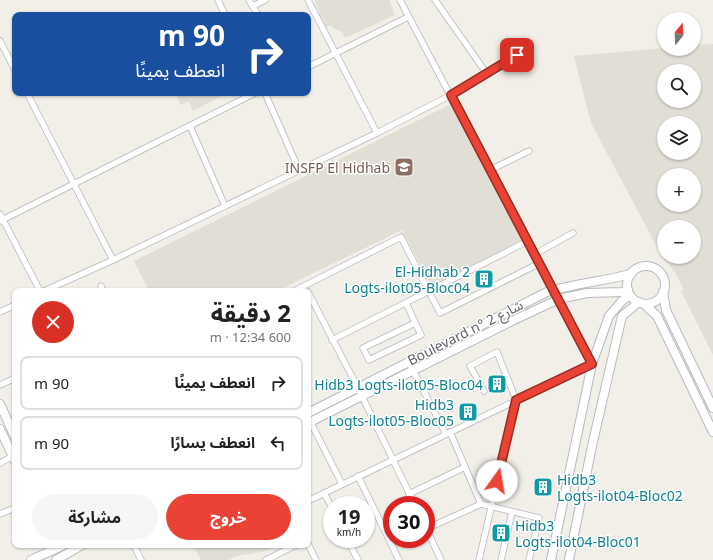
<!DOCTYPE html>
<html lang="ar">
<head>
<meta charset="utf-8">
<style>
	body { margin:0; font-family:"Noto Sans","Noto Sans Arabic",sans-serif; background:#f6f6f6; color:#222; direction:rtl; height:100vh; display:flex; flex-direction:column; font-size:15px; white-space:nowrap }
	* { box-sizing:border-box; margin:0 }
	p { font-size:13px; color:#767676 }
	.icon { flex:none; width:22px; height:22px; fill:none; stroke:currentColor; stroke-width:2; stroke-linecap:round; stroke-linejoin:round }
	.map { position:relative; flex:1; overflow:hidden; direction:ltr }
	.side { position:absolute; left:12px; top:288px; width:299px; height:260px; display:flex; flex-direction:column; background:#fff; border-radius:8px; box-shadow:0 1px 3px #0004; direction:rtl }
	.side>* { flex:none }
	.guide { position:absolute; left:12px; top:12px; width:299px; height:84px; border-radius:8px; box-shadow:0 1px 3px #0004; direction:rtl; background:#1a4fa0; color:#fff; overflow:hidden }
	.needle { width:26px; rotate:18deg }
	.tools { position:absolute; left:657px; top:12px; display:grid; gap:8px }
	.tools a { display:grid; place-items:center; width:44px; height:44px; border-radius:50%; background:#fff; box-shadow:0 1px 3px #0004; font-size:20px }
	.speed { position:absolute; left:323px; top:496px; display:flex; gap:8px; font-size:20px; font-weight:700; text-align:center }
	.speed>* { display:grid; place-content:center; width:52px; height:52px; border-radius:50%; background:#fff; box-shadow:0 1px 3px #0004; line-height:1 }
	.speed small { font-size:10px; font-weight:400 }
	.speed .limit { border:6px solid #d22; background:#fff; color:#111 }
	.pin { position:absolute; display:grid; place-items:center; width:34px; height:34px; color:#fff; margin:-17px; border-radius:8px; box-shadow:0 2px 6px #0006 }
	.me { position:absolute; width:44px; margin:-22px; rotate:13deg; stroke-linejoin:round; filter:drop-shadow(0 0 3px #0008) }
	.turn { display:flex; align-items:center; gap:14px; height:84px; padding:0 20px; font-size:18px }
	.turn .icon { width:52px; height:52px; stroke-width:2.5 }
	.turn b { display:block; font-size:28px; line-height:34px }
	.round { display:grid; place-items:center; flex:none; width:42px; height:42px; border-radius:21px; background:#f6f6f6 }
	.overview { display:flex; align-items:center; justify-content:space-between; height:68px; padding:0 20px }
	h1 { font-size:24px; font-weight:700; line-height:30px }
	.button { display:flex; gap:8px; margin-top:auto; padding:8px 20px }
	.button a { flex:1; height:46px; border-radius:24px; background:#ea4335; color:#fff; font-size:16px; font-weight:700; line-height:46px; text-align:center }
	.button a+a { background:#f6f6f6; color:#222 }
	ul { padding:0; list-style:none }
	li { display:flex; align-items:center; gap:12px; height:54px; margin:0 8px 6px; padding:0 12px; border:2px solid #e0e0e0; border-radius:8px }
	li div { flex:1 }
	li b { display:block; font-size:15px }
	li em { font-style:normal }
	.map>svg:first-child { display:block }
</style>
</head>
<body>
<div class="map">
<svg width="713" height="560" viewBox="0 0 713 560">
	<rect width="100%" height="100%" fill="#f1efe8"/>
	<g fill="#e1ded6" fill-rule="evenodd">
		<polygon points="314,0 389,0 395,15 345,38 342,32 333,28 331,25 326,27"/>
		<path d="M713 44V355L681 291 684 290 675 272 663 258 591 123 574 56 664 48 694 49V45ZM664 71H694V101H664ZM664 123H694V153H664ZM664 175H694V205H664ZM664 227H694V257H664Z"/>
		<polygon points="175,93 228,93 193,111 189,101 181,105"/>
		<polygon points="451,104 522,241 432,287 402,230 277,291 149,291 134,261"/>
		<polygon points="193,545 280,545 266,551 237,556 228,560 201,560"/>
	</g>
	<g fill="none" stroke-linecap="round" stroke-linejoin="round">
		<g stroke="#b5b8bc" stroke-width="7">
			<g id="street">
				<polyline points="218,0 225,15"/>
				<polyline points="249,0 258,15"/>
				<polyline points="308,0 377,133"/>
				<polyline points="435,0 487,74"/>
				<polyline points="253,6 265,0"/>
				<polyline points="0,41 15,70"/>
				<polyline points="308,67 408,17"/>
				<polyline points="27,93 113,260"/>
				<polyline points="265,93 299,170"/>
				<polyline points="190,126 225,206"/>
				<polyline points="490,170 529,151"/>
				<polyline points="0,214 40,291"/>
				<polyline points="0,221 255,93"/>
				<polyline points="535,254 573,233"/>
				<polyline points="101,286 103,291"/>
				<polyline points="44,291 113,260 377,133 451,95 529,48"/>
				<polyline points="294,291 401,237 440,313 540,263"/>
				<polyline points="308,292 358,388 415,505"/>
				<polyline points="406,303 421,335 369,360 363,348 415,323"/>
				<polyline points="0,312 15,305"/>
				<polyline points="332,340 528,241"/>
				<polyline points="408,361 446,434"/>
				<polyline points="0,385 15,378"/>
				<polyline points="309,419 342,484"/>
				<polyline points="450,432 481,504"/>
				<polyline points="0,463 15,455"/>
				<polyline points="358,476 399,560"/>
				<polyline points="324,493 332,508"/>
				<polyline points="409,494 465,467"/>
				<polyline points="308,501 592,364 400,0"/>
				<polyline points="0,514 15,508"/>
				<polyline points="426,528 441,560"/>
				<polyline points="426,529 481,504 539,518 529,560"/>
				<polyline points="347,539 358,560"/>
				<polyline points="308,544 316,560"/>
				<polyline points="134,545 141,560"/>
				<polyline points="266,560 296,545"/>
				<polyline points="479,560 516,400 497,352 470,366 484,391"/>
				<polyline points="501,560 512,512"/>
			</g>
		</g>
		<g stroke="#b6babf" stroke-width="10">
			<g id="secondary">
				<circle cx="646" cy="285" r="19"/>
				<polyline points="663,292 666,310 713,408"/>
				<polyline points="644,304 657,316 713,432"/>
				<polyline points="0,404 15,437"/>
				<path d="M308 413 547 292C574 284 603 281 631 274"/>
				<polyline points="308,423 514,320 559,299 587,293 623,292 628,290"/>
				<polyline points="0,429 15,461"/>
				<polyline points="31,560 64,545"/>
				<polyline points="56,560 82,545"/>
				<polyline points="551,560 592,364 609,316 622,301 630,295"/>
				<polyline points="569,560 592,446 622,316 639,302"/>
			</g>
		</g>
		<use href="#street" stroke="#fff" stroke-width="5.5"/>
		<use href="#secondary" stroke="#fff" stroke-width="8"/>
	</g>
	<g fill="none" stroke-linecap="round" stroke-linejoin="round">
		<g stroke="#982c22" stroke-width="10">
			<polyline id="route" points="497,481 516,400 592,364 451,95 517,55"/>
		</g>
		<use href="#route" stroke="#ea4335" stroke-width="7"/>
	</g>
	<defs>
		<g id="university-square" transform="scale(1)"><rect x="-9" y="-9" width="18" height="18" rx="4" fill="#8d6e63" stroke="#fff"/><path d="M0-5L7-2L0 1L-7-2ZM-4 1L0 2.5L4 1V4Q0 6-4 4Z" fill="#fff"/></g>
		<g id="building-square" transform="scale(1)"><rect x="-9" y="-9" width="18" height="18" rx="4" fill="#0f9aa8" stroke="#fff"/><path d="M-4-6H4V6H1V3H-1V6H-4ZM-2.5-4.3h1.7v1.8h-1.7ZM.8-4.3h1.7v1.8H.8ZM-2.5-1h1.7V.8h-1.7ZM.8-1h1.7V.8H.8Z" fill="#fff"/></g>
	</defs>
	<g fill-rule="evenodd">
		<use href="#university-square" x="404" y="167"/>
		<use href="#building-square" x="484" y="279"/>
		<use href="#building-square" x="497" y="384"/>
		<use href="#building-square" x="468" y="412"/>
		<use href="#building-square" x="543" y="487"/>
		<use href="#building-square" x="501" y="533"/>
	</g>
	<g text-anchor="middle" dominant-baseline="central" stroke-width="3" stroke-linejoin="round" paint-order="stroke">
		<g font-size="14" fill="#785e54" stroke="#fff" text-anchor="end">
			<text x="390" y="167">INSFP El Hidhab</text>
		</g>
		<g font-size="14" fill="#0d838f" stroke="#fff" text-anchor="end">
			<text x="470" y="271">El-Hidhab 2<tspan x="470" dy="16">Logts-ilot05-Bloc04</tspan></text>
			<text x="483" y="384">Hidb3 Logts-ilot05-Bloc04</text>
			<text x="454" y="404">Hidb3<tspan x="454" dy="16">Logts-ilot05-Bloc05</tspan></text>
			<text x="557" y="479" text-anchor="start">Hidb3<tspan x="557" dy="16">Logts-ilot04-Bloc02</tspan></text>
			<text x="515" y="525" text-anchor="start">Hidb3<tspan x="515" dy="16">Logts-ilot04-Bloc01</tspan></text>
		</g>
		<g font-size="14" fill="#5f6368" stroke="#fff">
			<text transform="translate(465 332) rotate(-27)">Boulevard n° شارع 2</text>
		</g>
	</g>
</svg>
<div class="tools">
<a><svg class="needle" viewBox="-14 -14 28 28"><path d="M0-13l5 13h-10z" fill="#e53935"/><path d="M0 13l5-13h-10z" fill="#767676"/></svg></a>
<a><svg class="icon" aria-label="search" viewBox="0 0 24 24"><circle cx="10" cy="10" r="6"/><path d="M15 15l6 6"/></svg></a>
<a><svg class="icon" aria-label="layers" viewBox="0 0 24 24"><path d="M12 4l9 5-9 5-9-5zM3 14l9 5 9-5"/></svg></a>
<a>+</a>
<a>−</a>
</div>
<div class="speed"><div>19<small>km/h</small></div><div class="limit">30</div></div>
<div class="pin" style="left:517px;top:55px;background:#d93025"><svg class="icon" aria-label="arrive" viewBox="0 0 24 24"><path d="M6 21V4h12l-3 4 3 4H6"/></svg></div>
<svg class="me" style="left:497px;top:481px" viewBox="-20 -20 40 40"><circle r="19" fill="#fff"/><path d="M0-13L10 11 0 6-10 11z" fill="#ea4335"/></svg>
<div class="guide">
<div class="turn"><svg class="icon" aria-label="right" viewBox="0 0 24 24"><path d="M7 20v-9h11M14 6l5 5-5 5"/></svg><div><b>90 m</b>انعطف يمينًا</div></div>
</div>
<section class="side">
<div class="overview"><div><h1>2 دقيقة</h1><p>600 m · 12:34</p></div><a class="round" style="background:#d93025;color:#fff"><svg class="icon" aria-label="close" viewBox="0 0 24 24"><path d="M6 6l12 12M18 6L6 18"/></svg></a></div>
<ul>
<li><svg class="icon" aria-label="right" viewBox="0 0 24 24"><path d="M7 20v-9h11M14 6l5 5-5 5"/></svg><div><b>انعطف يمينًا</b></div><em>90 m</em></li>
<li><svg class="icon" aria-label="left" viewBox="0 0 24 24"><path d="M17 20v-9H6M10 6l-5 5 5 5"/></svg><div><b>انعطف يسارًا</b></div><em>90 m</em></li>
</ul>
<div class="button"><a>خروج</a><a>مشاركة</a></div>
</section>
</div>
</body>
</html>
